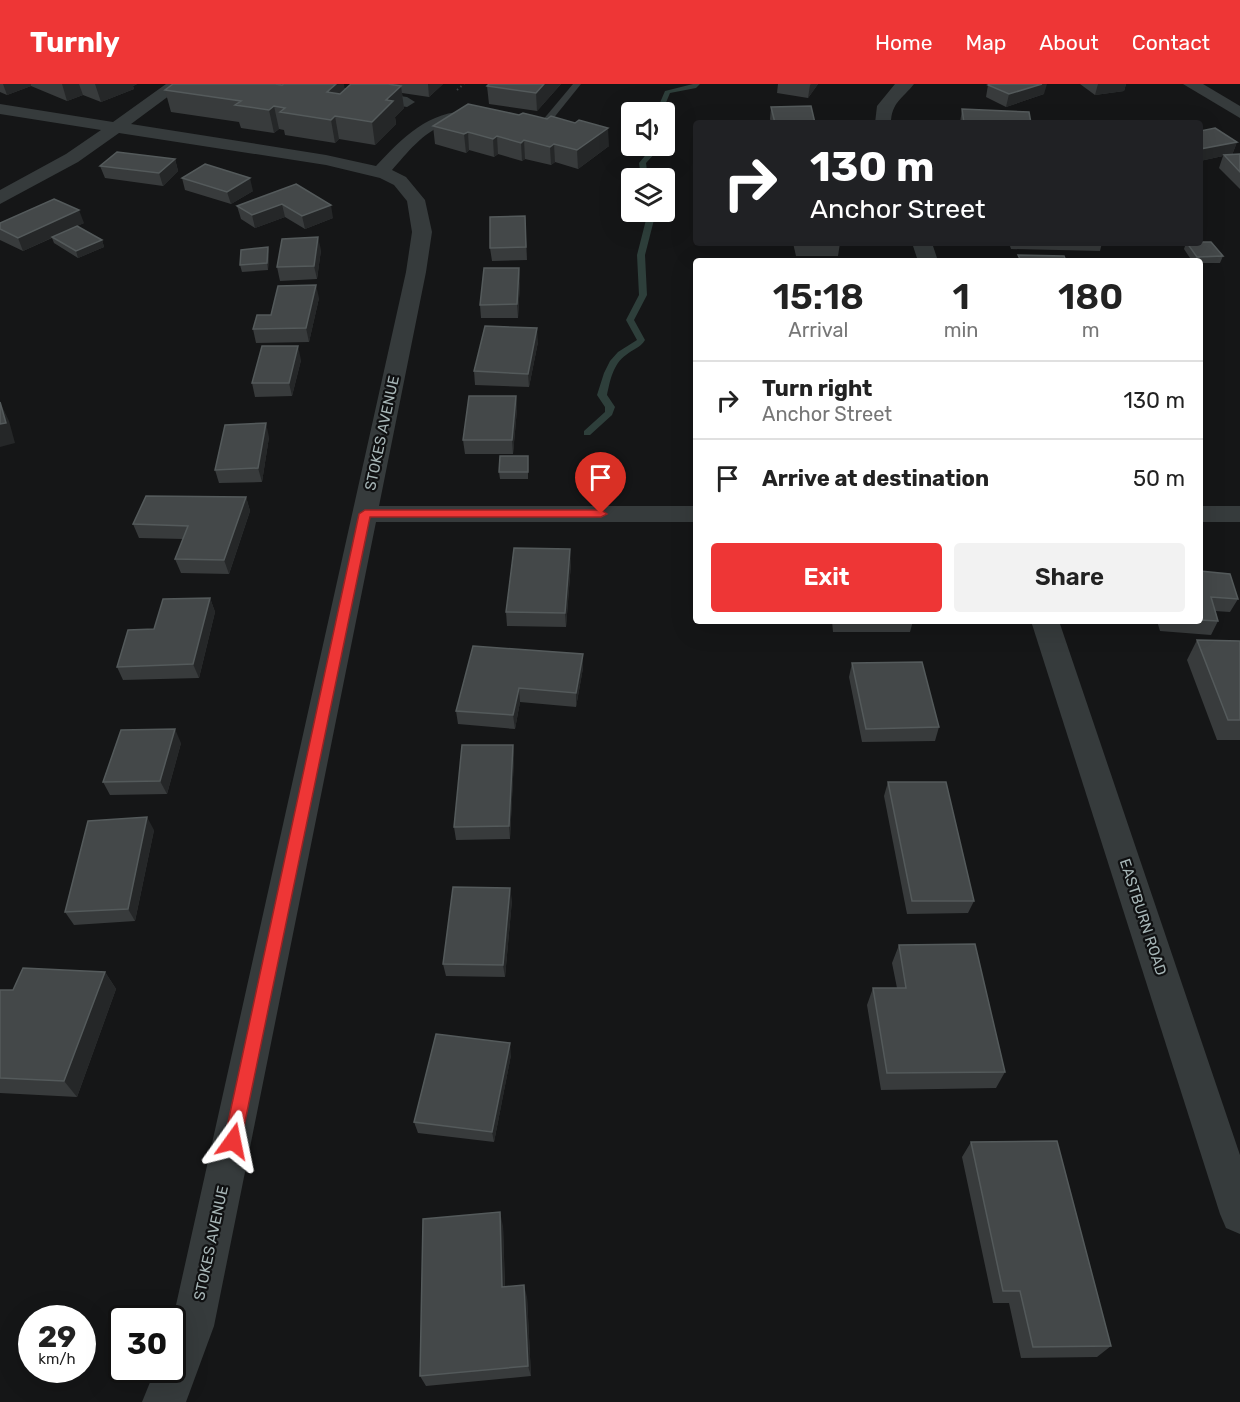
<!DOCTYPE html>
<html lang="en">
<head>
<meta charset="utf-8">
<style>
	body { margin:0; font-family:Rubik,sans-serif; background:#f2f2f2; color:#222; height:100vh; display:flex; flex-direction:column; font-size:22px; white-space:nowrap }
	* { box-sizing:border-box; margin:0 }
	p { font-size:20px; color:#767676 }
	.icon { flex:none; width:33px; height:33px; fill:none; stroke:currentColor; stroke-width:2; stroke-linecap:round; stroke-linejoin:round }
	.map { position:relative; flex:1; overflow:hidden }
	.drawer { position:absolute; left:693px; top:174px; width:510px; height:366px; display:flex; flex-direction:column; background:#fff; border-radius:6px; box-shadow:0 6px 24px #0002 }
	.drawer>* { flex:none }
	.hud { position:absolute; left:693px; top:36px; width:510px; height:126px; border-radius:6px; box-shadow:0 6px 24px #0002; background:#202124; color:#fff; overflow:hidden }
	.fabs { position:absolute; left:621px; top:18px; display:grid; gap:12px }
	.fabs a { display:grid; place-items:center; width:54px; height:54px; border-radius:6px; background:#fff; box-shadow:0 6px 24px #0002; font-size:30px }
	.speed { position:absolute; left:18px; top:1221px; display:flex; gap:12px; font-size:30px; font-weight:700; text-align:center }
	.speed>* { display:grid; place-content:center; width:78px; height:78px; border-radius:50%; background:#fff; box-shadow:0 6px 24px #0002; line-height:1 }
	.speed small { font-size:15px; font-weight:400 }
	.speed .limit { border:3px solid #111; border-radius:9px; background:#fff; color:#111 }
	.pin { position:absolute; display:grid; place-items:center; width:51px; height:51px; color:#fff; margin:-62px -26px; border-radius:50% 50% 50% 0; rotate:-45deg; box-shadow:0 0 6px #0007 }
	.pin .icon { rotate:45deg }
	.me { position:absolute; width:66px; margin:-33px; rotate:12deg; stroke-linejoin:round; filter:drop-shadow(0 0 4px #0008) }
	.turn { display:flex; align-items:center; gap:21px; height:126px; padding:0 18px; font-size:27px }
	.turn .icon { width:78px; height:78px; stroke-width:2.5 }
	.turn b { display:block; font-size:42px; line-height:51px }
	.eta { display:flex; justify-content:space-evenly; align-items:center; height:102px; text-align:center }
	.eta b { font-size:36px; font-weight:600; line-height:42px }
	.cta { display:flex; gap:12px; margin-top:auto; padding:12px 18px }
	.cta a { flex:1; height:69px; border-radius:6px; background:#ee3636; color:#fff; font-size:24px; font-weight:600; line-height:69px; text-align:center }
	.cta a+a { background:#f2f2f2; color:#222 }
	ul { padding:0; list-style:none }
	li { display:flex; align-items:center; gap:18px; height:78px; padding:0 18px; border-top:2px solid #e0e0e0 }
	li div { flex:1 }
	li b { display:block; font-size:22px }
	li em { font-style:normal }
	header { display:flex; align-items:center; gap:36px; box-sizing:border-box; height:84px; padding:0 30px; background:#ee3636; color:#fff }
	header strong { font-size:28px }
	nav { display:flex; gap:33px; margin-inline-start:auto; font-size:21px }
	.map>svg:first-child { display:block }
</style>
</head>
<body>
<header>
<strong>Turnly</strong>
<nav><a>Home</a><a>Map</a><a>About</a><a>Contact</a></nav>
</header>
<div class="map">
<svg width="1240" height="1318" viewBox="0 0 1240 1318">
	<rect width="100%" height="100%" fill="#151617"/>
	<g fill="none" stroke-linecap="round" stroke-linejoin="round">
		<g fill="#2e3f3b" fill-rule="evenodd">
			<polygon points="693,0 700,0 696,4 670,9 662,28 656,28 665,7"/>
			<polygon points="646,62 652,62 657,67 646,79 648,94 641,94 639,79 649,67"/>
			<path d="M648 128H656L645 171 647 211 634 236 645 256C640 264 633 265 626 271 613 280 610 297 607 311L615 323 612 331 590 351H584V347L605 328V323L597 311 604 289 610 277 618 268 637 256 626 236 639 211 637 171Z"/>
		</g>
		<polyline stroke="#3c4243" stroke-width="2" stroke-dasharray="1.5 3" stroke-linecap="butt" points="457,6 464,0"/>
		<polygon fill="#363b3c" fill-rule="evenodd" points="573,0 581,0 548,41 542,41 542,37"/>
		<g fill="#363b3c" fill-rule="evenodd">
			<path d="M166 0H185L131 40 326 71 376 82C404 52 430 25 475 27 483 27 491 25 496 32 489 41 459 35 446 40 423 48 407 69 392 86L406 93 425 116 432 148 426 188 379 422H696V438H376L214 1242 186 1318H142L155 1286H172V1239L406 188 412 148 407 117 394 101 380 94 326 81 119 49 78 78 0 120V106L66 70 101 46 0 30V20L113 38Z"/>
			<polygon points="274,0 316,0 407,13 415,18 407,23 282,5"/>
			<path d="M895 0H914C903 14 891 19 891 39H875L877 22Z"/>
			<polygon points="1183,0 1203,0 1240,22 1240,34"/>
			<polygon points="912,159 932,159 938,177 918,177"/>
			<rect x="1200" y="422" width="40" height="16"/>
			<polygon points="1031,537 1059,537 1240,1071 1240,1150 1226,1144 1220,1130"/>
		</g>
	</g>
	<g fill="#383b3c">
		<polygon points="0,0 137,0 133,2 134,5 101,18 83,11 67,17 31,2 7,11 0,8"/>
		<polygon points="351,0 443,0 429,13 402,9 404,24 395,33 396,40 375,61 339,55 335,59 285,51 284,46 279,45 274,49 241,44 239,38 171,28 165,6 345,6"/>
		<polygon points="561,0 537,27 489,20 487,2"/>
		<polygon points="778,0 818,0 808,14 777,9"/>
		<polygon points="1080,0 1126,0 1124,7 1095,11"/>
		<polygon points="988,1 1044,10 1006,23 986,13"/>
		<polygon points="771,23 815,39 771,39 770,35"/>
		<polygon points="962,25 1031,39 960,39"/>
		<polygon points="433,42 609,62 578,85 555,78 551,81 525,75 522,77 498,70 494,73 469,66 466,69 435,60"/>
		<polygon points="1237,58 1232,71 1240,70 1240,105 1219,84 1223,72 1200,77"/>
		<polygon points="175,75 178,87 163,102 105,94 100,82"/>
		<polygon points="182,94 253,107 231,120 185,106"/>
		<polygon points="296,100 333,134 305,145 285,133 255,144 241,135 237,122"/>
		<polygon points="525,132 527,176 492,177 490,164"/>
		<polygon points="0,139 84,139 77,142 102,156 104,163 78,174 54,159 52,154 23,167 0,156"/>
		<polygon points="793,159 840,159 838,172 796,172"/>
		<polygon points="1009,159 1102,159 1100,167 1011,165"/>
		<polygon points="1186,159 1200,159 1223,172 1220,179 1200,179 1200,177 1192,177 1184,165"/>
		<polygon points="268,163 269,170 268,186 242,188 240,181"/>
		<polygon points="321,166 317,195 280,197 277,183"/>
		<polygon points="519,184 520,197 518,234 481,234 480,221"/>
		<polygon points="319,214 309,258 256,259 253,245 271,231"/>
		<polygon points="538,258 529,303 475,301 474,287"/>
		<polygon points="301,276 292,312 255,313 252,299"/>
		<polygon points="516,312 517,325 513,370 465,370 463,356"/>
		<polygon points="269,353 262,398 219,399 215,386"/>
		<polygon points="528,379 528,395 500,395 499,388"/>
		<polygon points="246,413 250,427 229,490 181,489 175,475 183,455 139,454 133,440"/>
		<polygon points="571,479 566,543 507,542 506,528"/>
		<polygon points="1200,487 1238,515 1230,528 1215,527 1218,537 1211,551 1160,547 1157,537 1200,537"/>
		<polygon points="210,514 215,528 199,594 123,596 117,583 154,545"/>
		<polygon points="832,537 913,537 910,548 833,548"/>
		<polygon points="1197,556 1240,557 1240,656 1217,656 1187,576"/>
		<polygon points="583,570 583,584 576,623 520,618 515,645 458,640 456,627"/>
		<polygon points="852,579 939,643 935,657 862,658 849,593"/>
		<polygon points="181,659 167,710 110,711 103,698"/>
		<polygon points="513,661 514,674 510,755 456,756 454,743"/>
		<polygon points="888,698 974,817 968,829 907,830 884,712"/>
		<polygon points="154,746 135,837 74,841 65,828"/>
		<polygon points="512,816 505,893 446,892 443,880"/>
		<polygon points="899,861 1005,988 996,1004 881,1006 867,921 873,904 897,904 892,879"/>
		<polygon points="105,888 116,905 77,1013 0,1009 0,906 13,906"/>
		<polygon points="511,971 494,1058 418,1049 414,1038"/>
		<polygon points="971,1058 1111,1262 1097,1273 1021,1274 1009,1219 993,1219 962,1073"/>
		<polygon points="503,1142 505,1202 527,1213 531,1292 426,1302 420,1292"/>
	</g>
	<g fill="#252728">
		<polygon points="3,0 31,0 31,2 7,11"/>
		<polygon points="62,0 79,0 83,11 67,17"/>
		<polygon points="95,0 137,0 133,2 134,5 101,18"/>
		<polygon points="336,0 344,0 346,16 327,8"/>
		<polygon points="428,0 443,0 429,13"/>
		<polygon points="544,0 561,0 537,27 536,9"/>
		<polygon points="811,0 818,0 808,14 810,1"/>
		<polygon points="1042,0 1047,0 1044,10 1006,23 1009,10"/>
		<polygon points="1098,0 1126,0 1124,7 1095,11"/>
		<polygon points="401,2 404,24 395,33 396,40 375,61 372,38 386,16"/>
		<polygon points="274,22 279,45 274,49 269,26"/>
		<polygon points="335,32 339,55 335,59 331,36"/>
		<polygon points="608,44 609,62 578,85 577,66"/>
		<polygon points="468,48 469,66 466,69 464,50"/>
		<polygon points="497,52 498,70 494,73 493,55"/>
		<polygon points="524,56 525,75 522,77 521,59"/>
		<polygon points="1237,58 1232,71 1224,71 1223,72 1200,77 1200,65"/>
		<polygon points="554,60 555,78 551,81 550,63"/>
		<polygon points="175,75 178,87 163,102 159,89"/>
		<polygon points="250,94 253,107 231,120 227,108"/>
		<polygon points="282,120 285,133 255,144 252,131"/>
		<polygon points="331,121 333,134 305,145 302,132"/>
		<polygon points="79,126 84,139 23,167 18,154"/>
		<polygon points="318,153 321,166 317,195 314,182"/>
		<polygon points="102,156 104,163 78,174 76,167"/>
		<polygon points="268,163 269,170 268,186 267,179"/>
		<polygon points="519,184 520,197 518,234 517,220"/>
		<polygon points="316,201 319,214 309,258 306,244"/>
		<polygon points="537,244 538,258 529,303 528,290"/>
		<polygon points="298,262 301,276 292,312 289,299"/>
		<polygon points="516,312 517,325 513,370 512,356"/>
		<polygon points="0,318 9,337 15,359 0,363"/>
		<polygon points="266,339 269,353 262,398 258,384"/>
		<polygon points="246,413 250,427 229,490 224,476"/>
		<polygon points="570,465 571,479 566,543 565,529"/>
		<polygon points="210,514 215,528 199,594 193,580"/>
		<polygon points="583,570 583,584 576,623 576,609"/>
		<polygon points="519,604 520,618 515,645 513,631"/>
		<polygon points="175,645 181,659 167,710 160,697"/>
		<polygon points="513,661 514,674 510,755 509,742"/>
		<polygon points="147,733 154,746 135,837 128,825"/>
		<polygon points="510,804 512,816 505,893 503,881"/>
		<polygon points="105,888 116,905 77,1013 64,997"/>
		<polygon points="510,959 511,971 494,1058 492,1048"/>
		<polygon points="500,1128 503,1142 505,1215 502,1203"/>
		<polygon points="524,1201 527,1213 531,1292 528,1282"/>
	</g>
	<g fill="#444849" stroke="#545a5b" stroke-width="1.5">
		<polygon points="173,0 275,0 282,1 284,0 336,0 327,8 340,10 351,0 388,0 401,2 386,16 393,17 372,38 335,32 331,36 280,28 285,24 274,22 269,26 235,21 241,17 165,6"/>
		<polygon points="489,0 544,0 536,9 487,2"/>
		<polygon points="990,0 1042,0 1009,10 988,1"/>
		<polygon points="468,20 519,31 523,29 547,35 551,32 575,39 579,36 608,44 577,66 554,60 550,63 524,56 521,59 497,52 493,55 468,48 464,50 433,42"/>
		<polygon points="811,22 815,39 775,39 771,23"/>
		<polygon points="962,25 1029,28 1031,39 964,39"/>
		<polygon points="1157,37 1160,39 1146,39"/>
		<polygon points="1215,44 1237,58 1200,65 1200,47"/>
		<polygon points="117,68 175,75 159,89 100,82"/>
		<polygon points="1240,70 1240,88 1224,71"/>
		<polygon points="205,80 250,94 227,108 182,94"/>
		<polygon points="296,100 331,121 302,132 282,120 252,131 237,122"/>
		<polygon points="54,115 79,126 18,154 0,145 0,139"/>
		<polygon points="525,132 526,163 490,164 490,133"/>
		<polygon points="77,142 102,156 76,167 52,153"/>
		<polygon points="318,153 314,182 277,183 282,155"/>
		<polygon points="1200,158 1211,158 1223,172 1197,173 1187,159 1200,159"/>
		<polygon points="268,163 267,179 240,181 241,166"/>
		<polygon points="1018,171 1064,172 1066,177 1021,177"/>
		<polygon points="484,184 519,184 517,220 480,221"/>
		<polygon points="316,201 306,244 253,245 257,231 271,231 278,202"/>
		<polygon points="485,242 537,244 528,290 474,287"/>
		<polygon points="262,262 298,262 289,299 252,299"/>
		<polygon points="469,312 516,312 512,356 463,356"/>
		<polygon points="0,318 6,339 0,340"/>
		<polygon points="266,339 258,384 215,386 225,341"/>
		<polygon points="500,372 528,372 528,388 499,388"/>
		<polygon points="146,412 246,413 224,476 175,475 188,442 133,440"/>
		<polygon points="514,464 570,465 565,529 506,528"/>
		<polygon points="1200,487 1230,490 1238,515 1211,513 1218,537 1200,536"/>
		<polygon points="210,514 193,580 117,583 128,546 154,545 163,515"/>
		<polygon points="1197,556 1240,557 1240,636 1228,636"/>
		<polygon points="473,562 583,570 576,609 519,604 513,631 456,627"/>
		<polygon points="922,578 939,643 866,645 852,579"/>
		<polygon points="175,645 160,697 103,698 121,646"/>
		<polygon points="462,661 513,661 509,742 454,743"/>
		<polygon points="888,698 946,698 974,817 912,817"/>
		<polygon points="147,733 128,825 65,828 88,737"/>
		<polygon points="453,803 510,804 503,881 443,880"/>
		<polygon points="975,860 1005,988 887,989 873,904 906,904 899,861"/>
		<polygon points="23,884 105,888 64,997 0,994 0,906 13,906"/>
		<polygon points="436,950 510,959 492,1048 414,1038"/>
		<polygon points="1057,1057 1111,1262 1033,1263 1020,1207 1003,1207 971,1058"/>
		<polygon points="500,1128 502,1203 524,1201 528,1282 420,1292 423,1135"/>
	</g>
	<polygon fill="#ee3636" stroke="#9b2323" stroke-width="1.5" points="365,426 601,426 607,430 601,433 370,433 241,1057 239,1063 233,1065 226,1063 224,1057 359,430"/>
	<g text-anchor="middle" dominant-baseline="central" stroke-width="4.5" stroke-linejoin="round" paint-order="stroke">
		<g font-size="15" fill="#a7b6b7" stroke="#101112">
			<text transform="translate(382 349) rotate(-78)">STOKES AVENUE</text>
			<text transform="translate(1143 833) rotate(72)">EASTBURN ROAD</text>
			<text transform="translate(211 1159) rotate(-78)">STOKES AVENUE</text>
		</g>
	</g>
</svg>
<div class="fabs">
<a><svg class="icon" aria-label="sound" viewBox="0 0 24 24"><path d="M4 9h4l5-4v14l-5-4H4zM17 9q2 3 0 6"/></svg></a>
<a><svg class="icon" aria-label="layers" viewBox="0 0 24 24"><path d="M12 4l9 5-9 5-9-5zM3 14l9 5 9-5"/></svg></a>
</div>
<div class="speed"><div>29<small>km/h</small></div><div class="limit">30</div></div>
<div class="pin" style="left:601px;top:430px;background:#d93025"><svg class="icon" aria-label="arrive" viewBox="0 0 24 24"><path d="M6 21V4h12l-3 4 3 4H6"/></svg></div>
<svg class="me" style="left:233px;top:1057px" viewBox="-20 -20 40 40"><path d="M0-17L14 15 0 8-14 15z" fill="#ee3636" stroke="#fff" stroke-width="4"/></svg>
<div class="hud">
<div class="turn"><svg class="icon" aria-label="right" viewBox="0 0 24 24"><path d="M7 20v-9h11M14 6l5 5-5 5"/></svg><div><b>130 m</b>Anchor Street</div></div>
</div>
<section class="drawer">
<div class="eta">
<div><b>15:18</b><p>Arrival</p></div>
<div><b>1</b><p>min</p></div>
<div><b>180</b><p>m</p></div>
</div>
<ul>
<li><svg class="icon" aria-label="right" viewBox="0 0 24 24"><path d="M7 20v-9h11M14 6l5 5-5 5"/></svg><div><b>Turn right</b><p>Anchor Street</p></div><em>130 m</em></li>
<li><svg class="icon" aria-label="arrive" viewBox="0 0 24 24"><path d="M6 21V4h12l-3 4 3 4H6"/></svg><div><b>Arrive at destination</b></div><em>50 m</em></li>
</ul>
<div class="cta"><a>Exit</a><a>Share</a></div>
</section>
</div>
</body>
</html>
